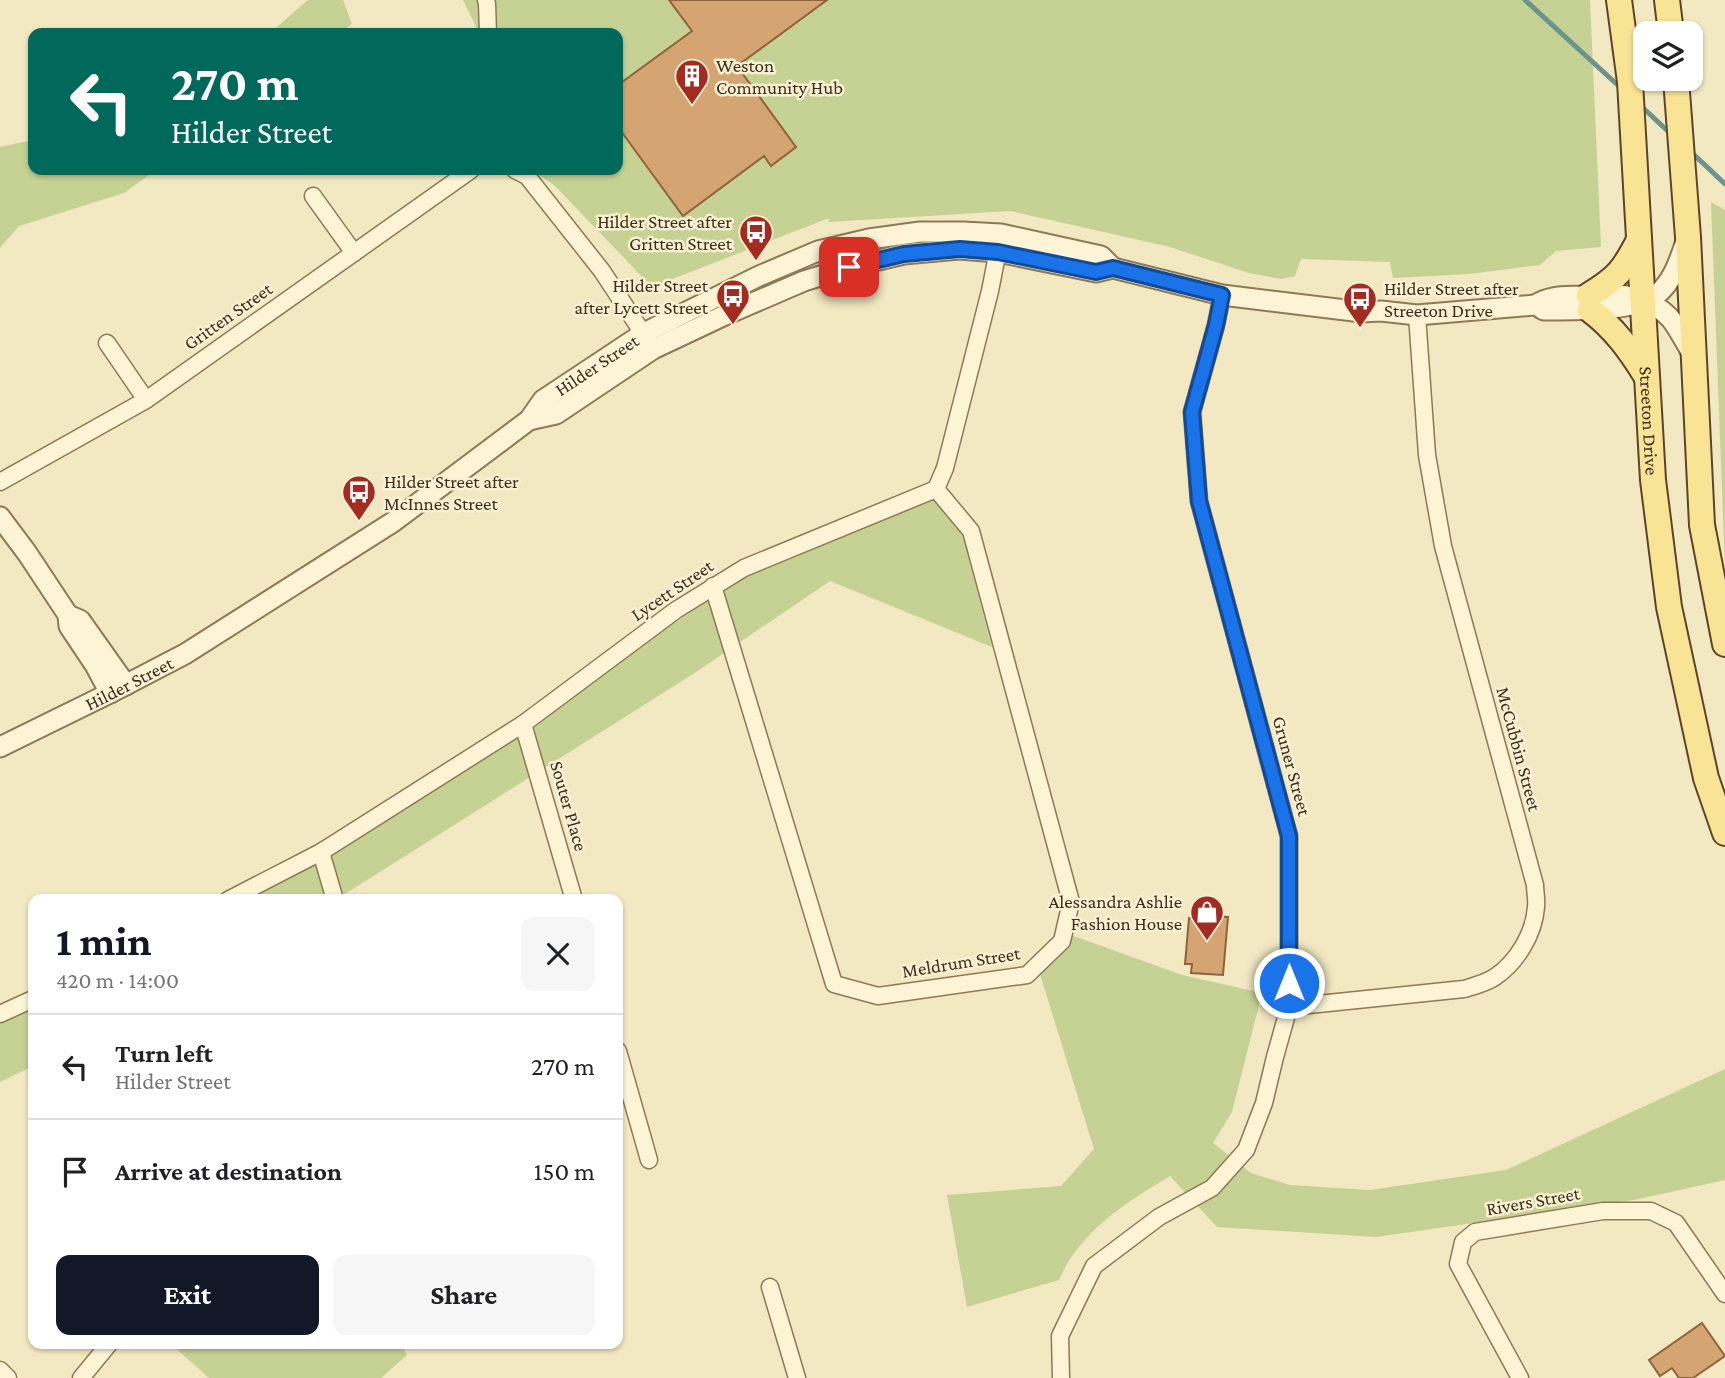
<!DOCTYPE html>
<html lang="en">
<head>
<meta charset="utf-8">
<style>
	body { margin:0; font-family:"Crimson Pro",serif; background:#f6f6f6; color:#202124; height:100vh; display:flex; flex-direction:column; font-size:26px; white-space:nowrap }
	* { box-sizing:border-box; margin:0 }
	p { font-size:23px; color:#757577 }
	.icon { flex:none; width:38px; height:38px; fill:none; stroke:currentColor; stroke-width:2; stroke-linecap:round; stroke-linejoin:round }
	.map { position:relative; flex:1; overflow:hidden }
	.sheet { position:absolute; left:28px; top:894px; width:595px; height:455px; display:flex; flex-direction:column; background:#fff; border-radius:14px; box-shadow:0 2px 5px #0004 }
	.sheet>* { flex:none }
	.hud { position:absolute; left:28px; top:28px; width:595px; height:147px; border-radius:14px; box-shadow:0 2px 5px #0004; background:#00695c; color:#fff; overflow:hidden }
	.buttons { position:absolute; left:1633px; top:21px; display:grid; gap:14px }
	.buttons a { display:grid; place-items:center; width:70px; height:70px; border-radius:14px; background:#fff; box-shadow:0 2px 5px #0004; font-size:35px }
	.pin { position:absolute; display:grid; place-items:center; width:60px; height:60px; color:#fff; margin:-30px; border-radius:14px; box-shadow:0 4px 10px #0006 }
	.me { position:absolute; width:77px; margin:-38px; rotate:0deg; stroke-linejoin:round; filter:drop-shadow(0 0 5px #0008) }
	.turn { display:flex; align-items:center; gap:24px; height:147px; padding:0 28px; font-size:32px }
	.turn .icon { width:91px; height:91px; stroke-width:2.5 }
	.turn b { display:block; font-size:49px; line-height:60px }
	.round { display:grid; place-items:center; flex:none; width:74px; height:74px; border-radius:14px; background:#f6f6f6 }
	.headline { display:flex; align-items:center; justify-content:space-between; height:119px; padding:0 28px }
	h1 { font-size:42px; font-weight:700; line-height:52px; color:#111827 }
	.primary-button { display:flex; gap:14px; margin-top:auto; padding:14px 28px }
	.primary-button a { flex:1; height:80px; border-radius:14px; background:#111827; color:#fff; font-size:28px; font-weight:700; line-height:80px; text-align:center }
	.primary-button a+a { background:#f6f6f6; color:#202124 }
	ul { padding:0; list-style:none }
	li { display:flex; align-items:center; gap:21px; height:105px; padding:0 28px; border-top:2px solid #e0e0e0 }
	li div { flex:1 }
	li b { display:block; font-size:26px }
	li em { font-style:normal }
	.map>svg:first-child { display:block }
</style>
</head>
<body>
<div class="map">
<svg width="1725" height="1378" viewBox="0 0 1725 1378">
	<rect width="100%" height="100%" fill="#f2e8c1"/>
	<g fill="#c5d294">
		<polygon points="308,0 343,0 352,24 339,33 270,33"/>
		<polygon points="463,0 1590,0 1601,247 1556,251 1540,265 1469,274 1393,278 1390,262 1301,259 1295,276 1281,279 1249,273 1170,247 1010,211 828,222 829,218 652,287 554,185 531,170 618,170 618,33 479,33"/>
		<polygon points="33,140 33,170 156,170 124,193 19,226 0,248 0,147"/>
		<polygon points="1711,202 1725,210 1725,568"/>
		<polygon points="937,494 963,537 992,647 830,581 693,674 337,899 240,900 327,854 739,580"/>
		<path d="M1071 935 1182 975 1262 993 1232 1112 1213 1143 1251 1173 1290 1185 1370 1190 1506 1170 1725 1069V1180L1634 1200 1376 1237 1217 1227 1170 1176C1134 1198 1097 1220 1072 1256 1067 1263 1063 1272 1059 1280L967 1307 947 1195 1061 1186 1094 1149 1040 974Z"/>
		<polygon points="33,999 33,1066 0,1082 0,1014"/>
		<polygon points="171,1344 401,1344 407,1355 381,1378 209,1378"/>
	</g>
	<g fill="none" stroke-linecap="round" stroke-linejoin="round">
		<g stroke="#6a948d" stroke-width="5">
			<polyline points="1525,0 1621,88"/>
			<polyline points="1641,106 1672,135"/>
			<polyline points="1690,151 1725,184"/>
		</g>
	</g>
	<g fill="#d4a473" stroke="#90633a" stroke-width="2">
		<polygon points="669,0 827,0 737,66 796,147 771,166 764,156 683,216 618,127 618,85 692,31"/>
		<polygon points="1213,916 1228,917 1223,975 1191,973 1192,964 1185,964 1189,918 1213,920"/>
		<polygon points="1702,1323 1725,1356 1693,1378 1679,1378 1672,1368 1660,1376 1649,1360"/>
	</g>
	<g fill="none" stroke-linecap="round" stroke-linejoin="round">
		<g stroke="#8e7956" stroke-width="19">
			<g id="minor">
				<polyline points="486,0 487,4 488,33"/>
				<polyline points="515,170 527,176 602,271 648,341"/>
				<polyline points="313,196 354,253"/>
				<polyline points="107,343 146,400"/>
				<polyline points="0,482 146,400 471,170"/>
				<polyline points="713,586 834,984 878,996 1027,975 1062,941 1071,902 971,531 936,489"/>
				<polyline points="523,724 574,900"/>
				<polyline points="321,852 335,900"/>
				<polyline points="228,900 321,852 523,724 676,610 744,568 936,489 945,468 990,291 1000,240"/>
				<path d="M1289 1007 1464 989C1474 986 1486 983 1495 977 1517 962 1534 934 1536 907 1537 900 1535 892 1535 885L1443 546 1427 455 1417 315"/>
				<polyline points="0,1014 33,999"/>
				<polyline points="618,1051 649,1160"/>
				<polyline points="770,1287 797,1378"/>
				<polyline points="0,1370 8,1378"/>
				<polyline points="81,1378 109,1344"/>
				<polyline points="1061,1378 1060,1336 1094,1266 1159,1217 1212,1188 1246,1150 1264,1103 1275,1057 1289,1007 1289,836 1199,501 1192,412 1216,325 1222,295"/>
				<polyline points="1520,1378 1458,1264 1463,1242 1475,1232 1603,1211 1651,1211 1676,1223 1725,1294"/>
			</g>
		</g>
		<g stroke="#8e7956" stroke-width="23">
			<g id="tertiary">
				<path d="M1542 309 1544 310C1573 310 1633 312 1656 295 1672 283 1679 262 1685 244"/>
				<path d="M529 420 556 414 653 349 725 315 804 281 849 267 904 254 959 249 998 252 1096 272 1113 268 1222 295 1362 312 1381 311 1417 315 1535 305C1551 295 1565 297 1583 296 1615 294 1645 292 1670 318 1677 326 1687 345 1693 355"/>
				<polyline points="0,517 27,553 68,615 69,626 95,665 110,693"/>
				<polyline points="68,615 80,620 126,685"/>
				<path id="s1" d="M0 747 110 693 185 654 393 522 529 420 543 400 644 333 759 276 818 251 869 239 920 232H963L1001 234 1101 256 1113 268"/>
			</g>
		</g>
		<g stroke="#5b462b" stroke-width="28">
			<g id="primary">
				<path id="s2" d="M1619 0 1630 82 1653 480 1669 607 1706 778 1725 833"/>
				<polyline points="1667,0 1671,33"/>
				<polyline points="1676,79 1688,237 1702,525 1725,644"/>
				<path d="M1589 295C1618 278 1624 269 1639 240"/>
				<path d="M1590 310C1614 328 1630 350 1646 376"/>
			</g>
		</g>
		<use href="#minor" stroke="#fcf4d5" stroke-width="16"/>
		<use href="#tertiary" stroke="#fcf4d5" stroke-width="19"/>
		<use href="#primary" stroke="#f9e395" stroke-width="24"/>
	</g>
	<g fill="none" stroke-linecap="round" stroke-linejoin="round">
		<g stroke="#114b97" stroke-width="18">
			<polyline id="route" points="849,267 904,254 960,249 998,252 1096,272 1113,268 1222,295 1216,325 1192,412 1199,501 1289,836 1289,983"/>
		</g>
		<use href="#route" stroke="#1a73e8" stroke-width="12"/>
	</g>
	<defs>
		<g id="building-pin" transform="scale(1.75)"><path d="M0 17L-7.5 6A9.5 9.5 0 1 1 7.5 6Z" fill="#a32b20" stroke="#f9f1d2"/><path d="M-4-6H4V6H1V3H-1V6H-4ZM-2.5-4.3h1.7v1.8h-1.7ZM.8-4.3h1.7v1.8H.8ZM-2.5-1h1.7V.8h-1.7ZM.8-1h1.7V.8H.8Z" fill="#fff"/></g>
		<g id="bus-pin" transform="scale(1.75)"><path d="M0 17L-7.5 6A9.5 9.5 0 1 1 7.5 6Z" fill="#a32b20" stroke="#f9f1d2"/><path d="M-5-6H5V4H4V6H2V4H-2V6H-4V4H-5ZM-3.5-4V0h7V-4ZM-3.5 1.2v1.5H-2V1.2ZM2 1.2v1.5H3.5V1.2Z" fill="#fff"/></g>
		<g id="shop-pin" transform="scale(1.75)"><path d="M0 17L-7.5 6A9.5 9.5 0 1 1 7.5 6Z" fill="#a32b20" stroke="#f9f1d2"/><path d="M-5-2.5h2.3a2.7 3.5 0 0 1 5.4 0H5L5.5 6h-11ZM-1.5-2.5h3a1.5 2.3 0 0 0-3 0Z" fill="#fff"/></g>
	</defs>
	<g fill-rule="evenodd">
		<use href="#building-pin" x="692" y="76"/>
		<use href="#bus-pin" x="756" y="232"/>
		<use href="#bus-pin" x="733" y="296"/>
		<use href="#bus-pin" x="1360" y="299"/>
		<use href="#bus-pin" x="359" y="492"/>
		<use href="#shop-pin" x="1207" y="912"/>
	</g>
	<g text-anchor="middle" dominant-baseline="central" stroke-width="5" stroke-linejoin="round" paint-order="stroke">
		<g font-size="19" fill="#3c2e1c" stroke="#f9f1d2" text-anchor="start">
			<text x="716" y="65">Weston<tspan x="716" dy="22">Community Hub</tspan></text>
			<text x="732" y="221" text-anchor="end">Hilder Street after<tspan x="732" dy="22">Gritten Street</tspan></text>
			<text x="708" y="285" text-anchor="end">Hilder Street<tspan x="708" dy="22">after Lycett Street</tspan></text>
			<text x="1384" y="288">Hilder Street after<tspan x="1384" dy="22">Streeton Drive</tspan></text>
			<text x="384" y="481">Hilder Street after<tspan x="384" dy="22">McInnes Street</tspan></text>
			<text x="1182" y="901" text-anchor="end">Alessandra Ashlie<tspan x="1182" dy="22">Fashion House</tspan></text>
		</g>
		<g font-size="19" fill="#3c2e1c" stroke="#f9f1d2">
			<text transform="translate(228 316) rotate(-35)">Gritten Street</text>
			<text stroke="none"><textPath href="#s1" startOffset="712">Hilder Street</textPath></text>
			<text stroke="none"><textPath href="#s2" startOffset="422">Streeton Drive</textPath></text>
			<text transform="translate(672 590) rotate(-34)">Lycett Street</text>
			<text stroke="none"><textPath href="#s1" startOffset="144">Hilder Street</textPath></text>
			<text transform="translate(1519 749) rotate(75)">McCubbin Street</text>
			<text transform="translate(1292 766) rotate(75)">Gruner Street</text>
			<text transform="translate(569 806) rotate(74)">Souter Place</text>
			<text transform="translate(961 962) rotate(-9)">Meldrum Street</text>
			<text transform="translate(1533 1201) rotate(-10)">Rivers Street</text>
		</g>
	</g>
</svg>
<div class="buttons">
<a><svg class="icon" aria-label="layers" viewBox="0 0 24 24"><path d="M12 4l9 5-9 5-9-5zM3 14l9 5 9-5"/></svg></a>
</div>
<div class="pin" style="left:849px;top:267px;background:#d93025"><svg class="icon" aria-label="arrive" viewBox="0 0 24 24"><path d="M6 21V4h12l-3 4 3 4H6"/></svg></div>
<svg class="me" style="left:1289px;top:983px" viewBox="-20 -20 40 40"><circle r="17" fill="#1a73e8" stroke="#fff" stroke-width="3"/><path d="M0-11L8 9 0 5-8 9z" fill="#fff"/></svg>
<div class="hud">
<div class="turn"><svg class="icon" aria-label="left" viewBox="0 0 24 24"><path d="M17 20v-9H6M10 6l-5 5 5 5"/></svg><div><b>270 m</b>Hilder Street</div></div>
</div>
<section class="sheet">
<div class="headline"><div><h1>1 min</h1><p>420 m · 14:00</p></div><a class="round"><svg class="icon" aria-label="close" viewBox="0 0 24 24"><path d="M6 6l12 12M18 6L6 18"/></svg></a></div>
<ul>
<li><svg class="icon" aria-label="left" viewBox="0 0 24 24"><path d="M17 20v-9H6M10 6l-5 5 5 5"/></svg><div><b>Turn left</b><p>Hilder Street</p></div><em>270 m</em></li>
<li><svg class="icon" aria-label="arrive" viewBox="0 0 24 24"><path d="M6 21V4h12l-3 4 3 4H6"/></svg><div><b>Arrive at destination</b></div><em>150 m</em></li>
</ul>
<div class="primary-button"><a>Exit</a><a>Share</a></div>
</section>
</div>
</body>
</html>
